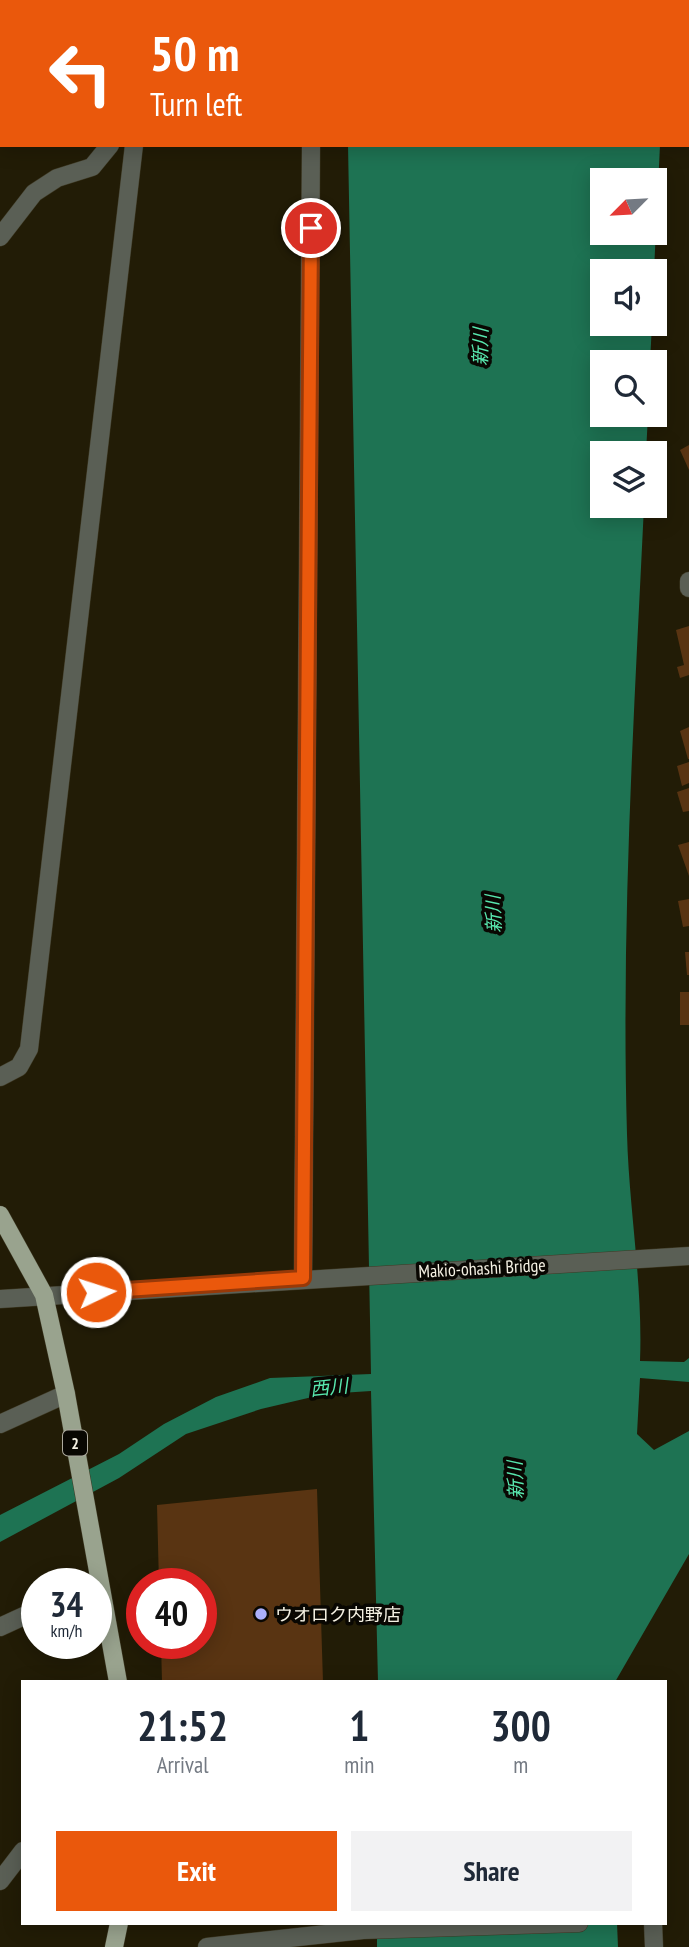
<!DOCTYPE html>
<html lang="en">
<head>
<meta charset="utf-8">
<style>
	body { margin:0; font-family:"PT Sans Narrow","Noto Sans JP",sans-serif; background:#f2f2f3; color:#1f2937; height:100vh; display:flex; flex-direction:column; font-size:26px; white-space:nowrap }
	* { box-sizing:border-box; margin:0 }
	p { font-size:23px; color:#747a83 }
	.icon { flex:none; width:38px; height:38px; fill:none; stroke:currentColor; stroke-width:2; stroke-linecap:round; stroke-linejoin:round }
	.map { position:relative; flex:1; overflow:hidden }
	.side { position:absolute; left:21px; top:1680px; width:646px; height:245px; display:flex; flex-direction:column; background:#fff; border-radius:0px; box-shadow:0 4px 18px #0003 }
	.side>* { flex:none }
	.top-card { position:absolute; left:0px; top:0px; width:690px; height:147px; box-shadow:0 4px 18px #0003; background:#ea580c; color:#fff; overflow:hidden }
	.needle { width:46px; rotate:246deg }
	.controls { position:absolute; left:590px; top:168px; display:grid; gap:14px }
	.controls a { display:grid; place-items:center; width:77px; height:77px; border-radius:0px; background:#fff; box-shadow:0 4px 18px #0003; font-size:35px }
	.speed { position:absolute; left:21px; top:1568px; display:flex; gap:14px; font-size:35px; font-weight:700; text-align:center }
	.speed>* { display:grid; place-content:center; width:91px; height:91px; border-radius:50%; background:#fff; box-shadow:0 4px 18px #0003; line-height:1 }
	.speed small { font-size:18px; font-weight:400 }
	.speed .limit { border:10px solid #d22; background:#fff; color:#111 }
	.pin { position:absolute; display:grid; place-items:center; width:60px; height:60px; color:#fff; margin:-30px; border:4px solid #fff; border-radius:50%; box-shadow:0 2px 7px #0007 }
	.me { position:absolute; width:77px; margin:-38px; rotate:86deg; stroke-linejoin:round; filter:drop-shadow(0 0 5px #0008) }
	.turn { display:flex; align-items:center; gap:24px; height:147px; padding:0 35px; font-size:32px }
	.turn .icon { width:91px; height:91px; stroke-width:2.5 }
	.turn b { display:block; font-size:49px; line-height:60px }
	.eta { display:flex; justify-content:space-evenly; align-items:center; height:119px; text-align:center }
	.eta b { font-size:42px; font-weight:600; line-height:49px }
	.action { display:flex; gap:14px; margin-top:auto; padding:14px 35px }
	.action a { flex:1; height:80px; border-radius:0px; background:#ea580c; color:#fff; font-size:28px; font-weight:600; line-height:80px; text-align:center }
	.action a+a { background:#f2f2f3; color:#1f2937 }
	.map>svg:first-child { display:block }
</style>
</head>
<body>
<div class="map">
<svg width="689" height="1947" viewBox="0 0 689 1947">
	<rect width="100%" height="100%" fill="#221c06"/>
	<g fill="#1e7353" fill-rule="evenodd">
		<polygon points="325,0 667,0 326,2"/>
		<path d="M348 145H660L654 271H602V324H652L650 362H602V415H648L646 453H602V506H644C634 715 621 925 627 1134 629 1210 643 1285 640 1361L684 1362 689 1358V1382L640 1378 637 1434 654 1450 689 1431V1554L615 1682H378L371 1391 325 1394 261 1409 186 1434 119 1478 0 1542V1515L119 1454 164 1424 216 1397 270 1378 371 1374ZM602 180H654V233H602Z"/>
		<polygon points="377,1923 617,1923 618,1947 377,1947"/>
	</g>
	<g fill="#593412">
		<polygon points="689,445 689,470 680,450"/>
		<polygon points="689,626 689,675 680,678 677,667 684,665 676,630"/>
		<polygon points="689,727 689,759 688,759 680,731"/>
		<polygon points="689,762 689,783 682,786 677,766"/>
		<polygon points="689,788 689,811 683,812 677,792"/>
		<polygon points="689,842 689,876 678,845"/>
		<polygon points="689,899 689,926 683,927 678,901"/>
		<polygon points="685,952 689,952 689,975 687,975"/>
		<rect x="680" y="992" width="9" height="33"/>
		<polygon points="317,1489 323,1682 162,1682 161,1643 201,1643 201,1584 159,1584 157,1505"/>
	</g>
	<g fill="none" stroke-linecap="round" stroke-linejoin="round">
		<g stroke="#3f3a25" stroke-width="19">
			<g id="minor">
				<polyline points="688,26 689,21"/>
				<polyline points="0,237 34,193 57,178 92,167 110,145"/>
				<polyline points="689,581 689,588"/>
				<polyline points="0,1077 19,1067 29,1049 134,145"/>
				<polyline points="303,1278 311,145"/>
				<polyline points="0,1424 66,1394"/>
				<polyline points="0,1627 37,1610"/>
				<polyline points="0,1881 23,1851"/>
				<polyline points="653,1923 654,1947"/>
				<polyline points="207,1947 363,1930 579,1923"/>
			</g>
		</g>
		<g stroke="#3f3a25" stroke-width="19">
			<g id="tertiary">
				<polyline points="688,37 689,37"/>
				<polyline points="0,1299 689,1256"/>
			</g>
		</g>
		<g stroke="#3f3a25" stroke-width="19">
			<g id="primary">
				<polyline points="0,1215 44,1295 66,1394 118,1682"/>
				<polyline points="114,1947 119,1923"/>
			</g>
		</g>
		<use href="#minor" stroke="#5a5f55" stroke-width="18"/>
		<use href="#tertiary" stroke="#5a5f55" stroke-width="18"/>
		<use href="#primary" stroke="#99a38e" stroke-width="18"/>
	</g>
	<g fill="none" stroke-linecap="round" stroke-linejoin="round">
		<g stroke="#983908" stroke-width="18">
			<polyline id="route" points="96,1292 303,1278 311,228"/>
		</g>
		<use href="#route" stroke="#ea580c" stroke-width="12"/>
	</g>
	<circle fill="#abaffb" stroke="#090702" stroke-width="2.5" cx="261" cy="1614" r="7"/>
	<g text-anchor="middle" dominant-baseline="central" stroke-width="7" stroke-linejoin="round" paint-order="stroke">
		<rect fill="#090702" stroke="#aeaa9f" stroke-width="2" x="63" y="1430.5" width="24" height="25" rx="5"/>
		<g font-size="16" font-weight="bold" fill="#f4f0e2">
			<text x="75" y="1443">2</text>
		</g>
		<g font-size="18" fill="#f4f0e2" stroke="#090702">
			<text transform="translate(482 1268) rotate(-3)">Makio-ohashi Bridge</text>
		</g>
		<g font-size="18" fill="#f4f0e2" stroke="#090702" text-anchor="start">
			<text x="275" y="1614">ウオロク内野店</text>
		</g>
		<g font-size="19" font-style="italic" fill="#58e7ae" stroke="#090702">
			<text transform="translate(480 347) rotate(-89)">新川</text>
			<text transform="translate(493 914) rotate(-92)">新川</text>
			<text transform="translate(329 1387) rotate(-6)">西川</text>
			<text transform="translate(515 1480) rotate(-92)">新川</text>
		</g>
	</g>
</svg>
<div class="controls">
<a><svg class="needle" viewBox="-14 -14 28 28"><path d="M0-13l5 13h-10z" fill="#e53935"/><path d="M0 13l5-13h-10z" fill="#747a83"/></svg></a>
<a><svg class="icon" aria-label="sound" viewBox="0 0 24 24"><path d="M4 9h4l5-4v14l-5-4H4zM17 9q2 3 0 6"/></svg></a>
<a><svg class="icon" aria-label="search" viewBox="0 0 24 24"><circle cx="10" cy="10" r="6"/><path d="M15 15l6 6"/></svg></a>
<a><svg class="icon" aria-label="layers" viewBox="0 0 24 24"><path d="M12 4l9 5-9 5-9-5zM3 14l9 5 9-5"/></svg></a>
</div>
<div class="speed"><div>34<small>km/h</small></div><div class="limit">40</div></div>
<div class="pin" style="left:311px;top:228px;background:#d93025"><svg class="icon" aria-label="arrive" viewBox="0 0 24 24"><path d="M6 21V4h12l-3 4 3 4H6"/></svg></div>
<svg class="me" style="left:96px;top:1292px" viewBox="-20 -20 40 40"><circle r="17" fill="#ea580c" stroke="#fff" stroke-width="3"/><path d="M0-11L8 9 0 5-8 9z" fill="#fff"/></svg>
<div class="top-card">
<div class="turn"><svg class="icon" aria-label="left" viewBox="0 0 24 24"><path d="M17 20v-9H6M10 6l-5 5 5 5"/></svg><div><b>50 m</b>Turn left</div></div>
</div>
<section class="side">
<div class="eta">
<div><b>21:52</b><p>Arrival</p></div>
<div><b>1</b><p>min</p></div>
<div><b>300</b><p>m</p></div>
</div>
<div class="action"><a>Exit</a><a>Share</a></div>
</section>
</div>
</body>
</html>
